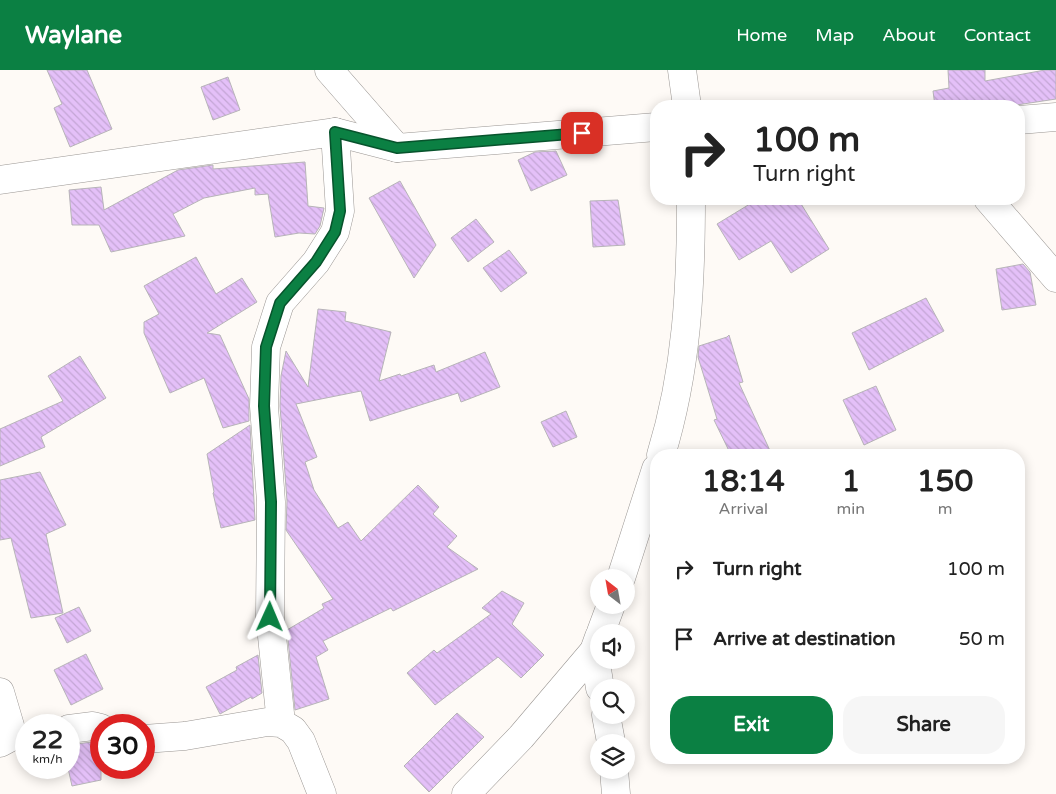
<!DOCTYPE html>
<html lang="en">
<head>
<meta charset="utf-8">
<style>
	body { margin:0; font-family:"Varela Round",sans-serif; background:#f6f6f6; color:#222; height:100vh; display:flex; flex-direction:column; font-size:19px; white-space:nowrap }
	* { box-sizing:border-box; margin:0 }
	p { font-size:16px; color:#767676 }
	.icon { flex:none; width:28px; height:28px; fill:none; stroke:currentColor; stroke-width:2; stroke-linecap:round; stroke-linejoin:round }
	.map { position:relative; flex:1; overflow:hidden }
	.side { position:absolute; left:650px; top:379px; width:375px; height:315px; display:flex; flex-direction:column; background:#fff; border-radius:20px; box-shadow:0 2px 12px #0003 }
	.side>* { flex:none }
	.guide { position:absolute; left:650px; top:30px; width:375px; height:105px; border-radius:20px; box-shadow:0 2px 12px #0003; background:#fff; color:#222; overflow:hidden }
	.needle { width:32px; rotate:329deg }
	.buttons { position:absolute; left:590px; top:499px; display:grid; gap:10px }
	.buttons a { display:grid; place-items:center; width:45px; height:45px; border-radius:50%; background:#fff; box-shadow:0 2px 12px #0003; font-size:25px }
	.speed { position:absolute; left:15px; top:644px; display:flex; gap:10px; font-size:25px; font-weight:700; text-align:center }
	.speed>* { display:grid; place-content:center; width:65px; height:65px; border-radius:50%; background:#fff; box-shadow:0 2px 12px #0003; line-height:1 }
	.speed small { font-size:12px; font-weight:400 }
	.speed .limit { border:8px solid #d22; background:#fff; color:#111 }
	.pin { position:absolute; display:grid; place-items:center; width:42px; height:42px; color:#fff; margin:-21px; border-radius:10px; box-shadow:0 2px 8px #0006 }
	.me { position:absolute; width:55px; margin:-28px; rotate:1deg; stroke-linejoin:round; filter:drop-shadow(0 0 4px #0008) }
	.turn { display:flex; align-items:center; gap:18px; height:105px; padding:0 20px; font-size:22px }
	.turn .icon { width:65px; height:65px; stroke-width:2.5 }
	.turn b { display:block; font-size:35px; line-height:42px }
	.eta { display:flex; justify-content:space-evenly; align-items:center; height:85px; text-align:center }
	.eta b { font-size:30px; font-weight:800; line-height:35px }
	.action { display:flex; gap:10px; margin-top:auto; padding:10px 20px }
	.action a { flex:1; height:58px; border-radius:20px; background:#0b8043; color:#fff; font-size:20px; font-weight:800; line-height:58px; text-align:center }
	.action a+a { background:#f6f6f6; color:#222 }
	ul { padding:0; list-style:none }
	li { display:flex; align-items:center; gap:15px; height:70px; padding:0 20px }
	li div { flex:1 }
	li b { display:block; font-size:19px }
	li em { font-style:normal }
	header { display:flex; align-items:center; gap:30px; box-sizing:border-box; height:70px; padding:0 25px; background:#0b8043; color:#fff }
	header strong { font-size:24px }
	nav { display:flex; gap:28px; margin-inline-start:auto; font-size:18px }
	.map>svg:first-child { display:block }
</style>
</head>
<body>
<header>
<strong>Waylane</strong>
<nav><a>Home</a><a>Map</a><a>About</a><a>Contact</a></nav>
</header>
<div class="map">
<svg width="1056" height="724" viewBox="0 0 1056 724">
	<defs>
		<pattern id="building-back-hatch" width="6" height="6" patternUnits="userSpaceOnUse" patternTransform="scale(1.25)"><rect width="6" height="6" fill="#e4c0f8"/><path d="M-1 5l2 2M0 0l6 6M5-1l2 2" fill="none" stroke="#c4a6d5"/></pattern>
	</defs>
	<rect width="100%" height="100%" fill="#fefaf6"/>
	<g fill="url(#building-back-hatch)" stroke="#b7b4b8">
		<polygon points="47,0 87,0 112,59 70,77 54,38 62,34"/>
		<polygon points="948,0 985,0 985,11 1045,0 1056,0 1056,29 1010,36 935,36 933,21 949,18"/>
		<polygon points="228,7 240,40 213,50 201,17"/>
		<polygon points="556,81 567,105 531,121 518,90 535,82"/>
		<polygon points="305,92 308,136 324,138 320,156 315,164 299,163 275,167 268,124 255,125 255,118 204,128 173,144 185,166 111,182 99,155 72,155 69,120 101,117 104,140 178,100 213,95 213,99"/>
		<polygon points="400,111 436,175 414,208 369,128"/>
		<polygon points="758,129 798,129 829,179 791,203 771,171 739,190 717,154"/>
		<polygon points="618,130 625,175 593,177 590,131"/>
		<polygon points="476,149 494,172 468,192 451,168"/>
		<polygon points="509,180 527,203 501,222 483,198"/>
		<polygon points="196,187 216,224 242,208 257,232 207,263 220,265 249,329 249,351 223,358 204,308 170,323 144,263 144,252 159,244 144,216"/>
		<polygon points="1023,194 1030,202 1036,235 1002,240 996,199"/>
		<polygon points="926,228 944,261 869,300 852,263"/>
		<polygon points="318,239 346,242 345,251 391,262 379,311 400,304 401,306 434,295 436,302 485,282 500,317 461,332 458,323 370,351 361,321 296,334 317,387 305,392 314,420 338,458 348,452 361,471 418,415 439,437 433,444 457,466 447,477 478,499 393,541 391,538 323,571 328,580 316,587 329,629 295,640 287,560 324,538 322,534 333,529 286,460 287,431 280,336 281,306 286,281 308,317"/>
		<polygon points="729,265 743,312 739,313 772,385 731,385 714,350 717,349 698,287 699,276 727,267"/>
		<polygon points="80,286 106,328 41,367 45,377 0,396 0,359 63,331 48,306"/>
		<polygon points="876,316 896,360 864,375 843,330"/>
		<polygon points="566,341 577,367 553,377 541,352"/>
		<polygon points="250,355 255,450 221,458 213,423 214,422 207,384"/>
		<polygon points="40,402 66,455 46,464 63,543 31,548 11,468 0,470 0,410"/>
		<polygon points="502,521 524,533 512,554 544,585 521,608 498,587 435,635 407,603 434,580 437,583 491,544 482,538"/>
		<polygon points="79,537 91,561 67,573 55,548"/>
		<polygon points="86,584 103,619 71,635 54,600"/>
		<polygon points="258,585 262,623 252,629 251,627 220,644 206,617 237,600 236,597"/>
		<polygon points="457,643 484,667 429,722 404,696"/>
		<polygon points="92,672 101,673 101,710 72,716 68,698 69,675"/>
	</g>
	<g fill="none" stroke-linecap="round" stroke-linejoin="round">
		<g stroke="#9a9693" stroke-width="29">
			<g id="street">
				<polyline points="329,0 397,78"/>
				<polyline points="682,0 687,36"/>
				<polyline points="1019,50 1056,47"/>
				<polyline points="0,110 335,62 397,78 656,57"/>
				<polyline points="988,129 1056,208"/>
				<path d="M661 385C687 300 691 217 691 129"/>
				<polyline points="621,508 656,399"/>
				<polyline points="601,562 611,535"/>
				<polyline points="594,581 600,618"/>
				<polyline points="0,622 13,666 0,673"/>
				<polyline points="606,645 611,672"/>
				<polyline points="281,653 270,547 271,432 264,336 266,277 280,233 316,192 335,162 340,141 335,62"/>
				<polyline points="69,659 93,656 101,658"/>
				<polyline points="144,669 185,666 267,652 281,653 293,660 301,671 322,724"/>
				<polyline points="614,700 616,724"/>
				<polyline points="466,724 521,667 594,581 599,567"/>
			</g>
		</g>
		<use href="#street" stroke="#fff" stroke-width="28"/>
	</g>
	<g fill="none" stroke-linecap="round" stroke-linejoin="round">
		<g stroke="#07532c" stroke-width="12">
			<polyline id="route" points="270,547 271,432 264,336 266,277 280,233 316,192 335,162 340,141 335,62 397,78 582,63"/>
		</g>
		<use href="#route" stroke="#0b8043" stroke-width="9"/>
	</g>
</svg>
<div class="buttons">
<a><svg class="needle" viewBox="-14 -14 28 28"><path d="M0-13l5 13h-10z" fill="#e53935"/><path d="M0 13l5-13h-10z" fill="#767676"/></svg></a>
<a><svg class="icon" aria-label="sound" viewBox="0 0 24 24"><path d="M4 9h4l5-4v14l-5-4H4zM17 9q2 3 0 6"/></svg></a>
<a><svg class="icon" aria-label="search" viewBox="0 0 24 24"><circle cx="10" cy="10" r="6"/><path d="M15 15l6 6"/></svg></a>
<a><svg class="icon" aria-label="layers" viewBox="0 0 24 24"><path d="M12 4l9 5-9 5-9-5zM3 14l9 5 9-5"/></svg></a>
</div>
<div class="speed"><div>22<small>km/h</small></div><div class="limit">30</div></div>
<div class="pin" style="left:582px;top:63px;background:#d93025"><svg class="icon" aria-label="arrive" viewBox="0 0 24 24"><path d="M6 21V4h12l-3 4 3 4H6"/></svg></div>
<svg class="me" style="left:270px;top:547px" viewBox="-20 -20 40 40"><path d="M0-17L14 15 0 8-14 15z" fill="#0b8043" stroke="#fff" stroke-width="4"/></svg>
<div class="guide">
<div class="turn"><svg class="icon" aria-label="right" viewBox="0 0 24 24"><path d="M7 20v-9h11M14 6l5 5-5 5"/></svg><div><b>100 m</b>Turn right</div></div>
</div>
<section class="side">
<div class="eta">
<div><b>18:14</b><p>Arrival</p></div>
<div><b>1</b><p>min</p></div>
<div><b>150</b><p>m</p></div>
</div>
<ul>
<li><svg class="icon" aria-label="right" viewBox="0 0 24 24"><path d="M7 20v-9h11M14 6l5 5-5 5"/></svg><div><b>Turn right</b></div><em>100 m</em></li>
<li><svg class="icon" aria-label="arrive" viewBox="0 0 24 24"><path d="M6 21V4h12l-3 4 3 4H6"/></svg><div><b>Arrive at destination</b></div><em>50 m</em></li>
</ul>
<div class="action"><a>Exit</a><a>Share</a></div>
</section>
</div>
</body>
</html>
